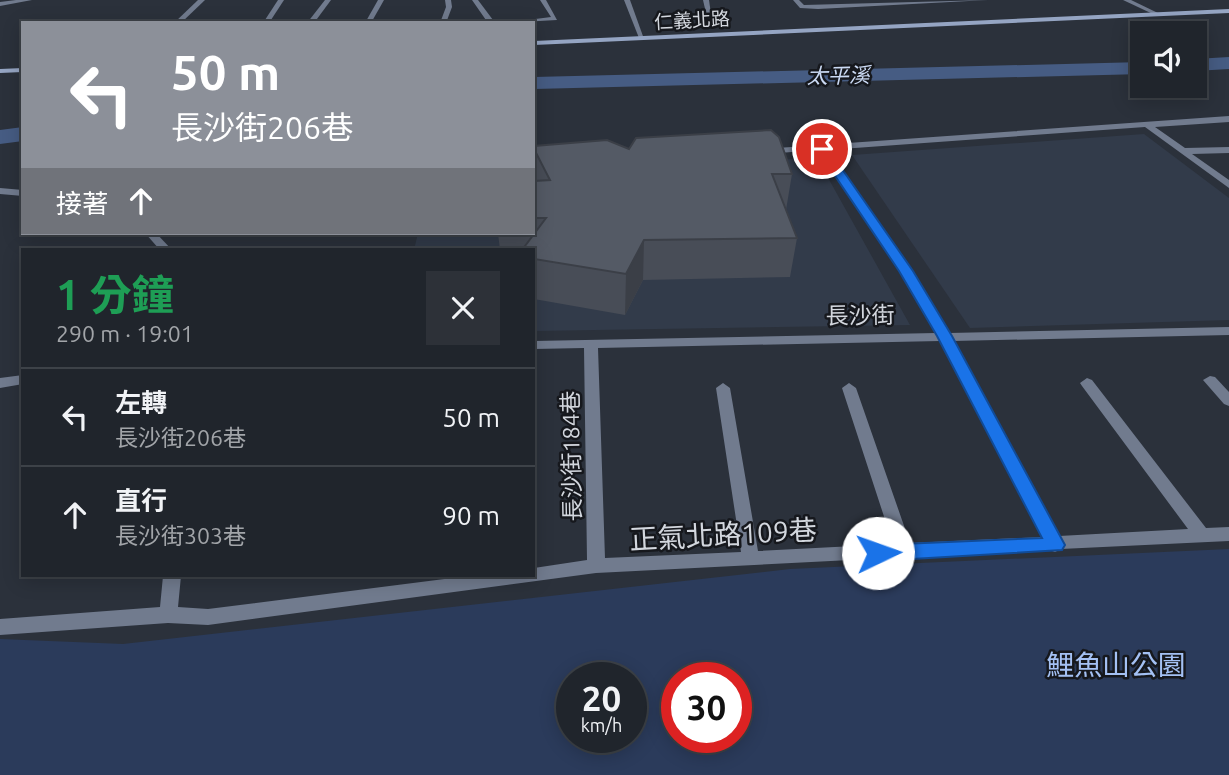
<!DOCTYPE html>
<html lang="zh-TW">
<head>
<meta charset="utf-8">
<style>
	body { margin:0; font-family:Ubuntu,"Noto Sans TC",sans-serif; background:#2d3138; color:#f1f3f6; height:100vh; display:flex; flex-direction:column; font-size:26px; white-space:nowrap }
	* { box-sizing:border-box; margin:0 }
	p { font-size:23px; color:#a2a5a9 }
	.icon { flex:none; width:38px; height:38px; fill:none; stroke:currentColor; stroke-width:2; stroke-linecap:round; stroke-linejoin:round }
	.map { position:relative; flex:1; overflow:hidden }
	.drawer { position:absolute; left:21px; top:248px; width:514px; height:329px; display:flex; flex-direction:column; background:#20252c; border-radius:0px; box-shadow:0 4px 18px #0003,0 0 0 2px #3d4248 }
	.drawer>* { flex:none }
	.banner { position:absolute; left:21px; top:21px; width:514px; height:214px; border-radius:0px; box-shadow:0 4px 18px #0003,0 0 0 2px #3d4248; background:#8c9099; color:#fff; overflow:hidden }
	.buttons { position:absolute; left:1130px; top:21px; display:grid; gap:14px }
	.buttons a { display:grid; place-items:center; width:77px; height:77px; border-radius:0px; background:#20252c; box-shadow:0 4px 18px #0003,0 0 0 2px #3d4248; font-size:35px }
	.speed { position:absolute; left:556px; top:662px; display:flex; gap:14px; font-size:35px; font-weight:700; text-align:center }
	.speed>* { display:grid; place-content:center; width:91px; height:91px; border-radius:50%; background:#20252c; box-shadow:0 4px 18px #0003,0 0 0 2px #3d4248; line-height:1 }
	.speed small { font-size:18px; font-weight:400 }
	.speed .limit { border:10px solid #d22; background:#fff; color:#111 }
	.pin { position:absolute; display:grid; place-items:center; width:60px; height:60px; color:#fff; margin:-30px; border:4px solid #fff; border-radius:50%; box-shadow:0 2px 7px #0007 }
	.me { position:absolute; width:77px; margin:-38px; rotate:87deg; stroke-linejoin:round; filter:drop-shadow(0 0 5px #0008) }
	.turn { display:flex; align-items:center; gap:24px; height:147px; padding:0 35px; font-size:32px }
	.turn .icon { width:91px; height:91px; stroke-width:2.5 }
	.turn b { display:block; font-size:49px; line-height:60px }
	.then { display:flex; align-items:center; height:66px; padding:0 35px; background:#0003; gap:14px; font-size:26px }
	.round { display:grid; place-items:center; flex:none; width:74px; height:74px; border-radius:0px; background:#2d3138 }
	.summary { display:flex; align-items:center; justify-content:space-between; height:119px; padding:0 35px }
	h1 { font-size:42px; font-weight:700; line-height:52px; color:#1e9e55 }
	ul { padding:0; list-style:none }
	li { display:flex; align-items:center; gap:21px; height:98px; padding:0 35px; border-top:2px solid #3d4248 }
	li div { flex:1 }
	li b { display:block; font-size:26px }
	li em { font-style:normal }
	.map>svg:first-child { display:block }
</style>
</head>
<body>
<div class="map">
<svg width="1229" height="775" viewBox="0 0 1229 775">
	<rect width="100%" height="100%" fill="#2b313b"/>
	<g fill="#323b4a">
		<polygon points="1144,134 1229,198 1229,320 970,328 852,155"/>
		<polygon points="817,158 910,325 534,331 534,250 414,250 418,233 534,233 534,171"/>
	</g>
	<path fill="#2b3b5b" fill-rule="evenodd" d="M1229 549V775H0V639L123 644 790 569ZM572 677H632V737H572ZM677 677H737V737H677Z"/>
	<g fill="none" stroke-linecap="round" stroke-linejoin="round">
		<g fill="#465c83" fill-rule="evenodd">
			<polygon points="1229,57 1229,69 1195,71 1195,59"/>
			<polygon points="1143,62 1143,74 534,89 534,77"/>
			<polygon points="23,127 23,141 0,144 0,130"/>
		</g>
		<g fill="#717b8e" fill-rule="evenodd">
			<polygon points="16,0 32,0 0,6 0,2"/>
			<polygon points="198,0 205,0 181,23 174,23"/>
			<polygon points="278,0 284,0 269,23 263,23"/>
			<polygon points="325,0 331,0 314,23 307,23"/>
			<polygon points="378,0 384,0 371,23 365,23"/>
			<polygon points="445,0 451,0 452,7 446,23 440,23 446,7"/>
			<polygon points="472,0 478,0 493,20 499,23 488,23"/>
			<polygon points="540,0 546,0 557,20 503,23 551,17"/>
			<polygon points="624,0 630,0 644,39 639,38"/>
			<polygon points="703,0 709,0 711,14 706,13"/>
			<polygon points="793,0 799,0 804,5 988,0 818,9 800,8"/>
			<polygon points="1123,0 1131,0 1160,14 1155,15"/>
			<path d="M1229 116V122L1155 127 1185 148 1229 147V153L1192 154 1229 180V188L1145 127 827 150 912 271 949 333 1229 327V335L953 341 1059 536 1188 529 1082 386 1080 383 1087 378 1092 380 1206 528 1229 527V541L1061 549 1055 552 1049 550 596 573 208 625 168 623 0 635V619L160 607 163 576H181L178 607 208 609 468 576H534V568L587 560 584 348 534 349V341L936 333 900 271 818 150 766 154 761 151 763 149ZM940 341 1042 537 910 543 856 388 849 383 842 388 893 544 758 551 730 388 723 383 716 388 741 552 605 558 598 348Z"/>
			<polygon points="0,188 23,190 23,196 0,194"/>
			<polygon points="145,233 156,233 172,250 160,250"/>
			<polygon points="23,375 23,384 0,388 0,378"/>
			<polygon points="1210,376 1215,377 1229,392 1229,406 1224,404 1203,380"/>
		</g>
		<g fill="#95a5c3" fill-rule="evenodd">
			<polygon points="1229,9 1229,13 534,45 534,41"/>
			<polygon points="23,68 23,72 0,73 0,69"/>
		</g>
	</g>
	<polygon fill="#484d57" points="534,146 629,149 792,174 786,210 797,238 790,277 643,280 625,315 534,299 534,250 500,250 498,233 534,233 534,181 535,181"/>
	<polygon fill="#3b3f47" points="644,240 643,280 625,315 626,274"/>
	<polygon fill="#545a65" stroke="#3b3f47" stroke-width="2" points="771,130 779,137 792,174 772,174 797,238 644,240 626,274 534,259 534,250 522,250 546,218 534,218 534,181 550,180 534,149 534,146 607,140 629,149 636,138"/>
	<polygon fill="#1a73e8" stroke="#114b97" stroke-width="2" points="818,146 826,146 913,271 952,336 1065,545 1062,550 878,561 872,559 869,553 872,547 878,545 1042,538 937,336 899,271 817,149"/>
	<g text-anchor="middle" dominant-baseline="central" stroke-width="5" stroke-linejoin="round" paint-order="stroke">
		<g font-size="19" fill="#d3d7de" stroke="#16181d">
			<text transform="translate(692 20) rotate(-3)">仁義北路</text>
		</g>
		<g font-size="21" font-style="italic" fill="#cbdaf4" stroke="#16181d">
			<text transform="translate(838 75) rotate(-1)">太平溪</text>
		</g>
		<g font-size="23" fill="#d3d7de" stroke="#16181d">
			<text transform="translate(860 315) rotate(-1)">長沙街</text>
			<text transform="translate(571 456) rotate(-91)">長沙街184巷</text>
		</g>
		<g font-size="28" fill="#d3d7de" stroke="#16181d">
			<text transform="translate(723 534) rotate(-3)">正氣北路109巷</text>
		</g>
		<g font-size="28" fill="#a4c1f4" stroke="#16181d">
			<text x="1116" y="664">鯉魚山公園</text>
		</g>
	</g>
</svg>
<div class="buttons">
<a><svg class="icon" aria-label="sound" viewBox="0 0 24 24"><path d="M4 9h4l5-4v14l-5-4H4zM17 9q2 3 0 6"/></svg></a>
</div>
<div class="speed"><div>20<small>km/h</small></div><div class="limit">30</div></div>
<div class="pin" style="left:822px;top:149px;background:#d93025"><svg class="icon" aria-label="arrive" viewBox="0 0 24 24"><path d="M6 21V4h12l-3 4 3 4H6"/></svg></div>
<svg class="me" style="left:878px;top:553px" viewBox="-20 -20 40 40"><circle r="19" fill="#fff"/><path d="M0-13L10 11 0 6-10 11z" fill="#1a73e8"/></svg>
<div class="banner">
<div class="turn"><svg class="icon" aria-label="left" viewBox="0 0 24 24"><path d="M17 20v-9H6M10 6l-5 5 5 5"/></svg><div><b>50 m</b>長沙街206巷</div></div>
<div class="then">接著<svg class="icon" aria-label="ahead" viewBox="0 0 24 24"><path d="M12 20V5M6 11l6-6 6 6"/></svg></div>
</div>
<section class="drawer">
<div class="summary"><div><h1>1 分鐘</h1><p>290 m · 19:01</p></div><a class="round"><svg class="icon" aria-label="close" viewBox="0 0 24 24"><path d="M6 6l12 12M18 6L6 18"/></svg></a></div>
<ul>
<li><svg class="icon" aria-label="left" viewBox="0 0 24 24"><path d="M17 20v-9H6M10 6l-5 5 5 5"/></svg><div><b>左轉</b><p>長沙街206巷</p></div><em>50 m</em></li>
<li><svg class="icon" aria-label="ahead" viewBox="0 0 24 24"><path d="M12 20V5M6 11l6-6 6 6"/></svg><div><b>直行</b><p>長沙街303巷</p></div><em>90 m</em></li>
</ul>
</section>
</div>
</body>
</html>
